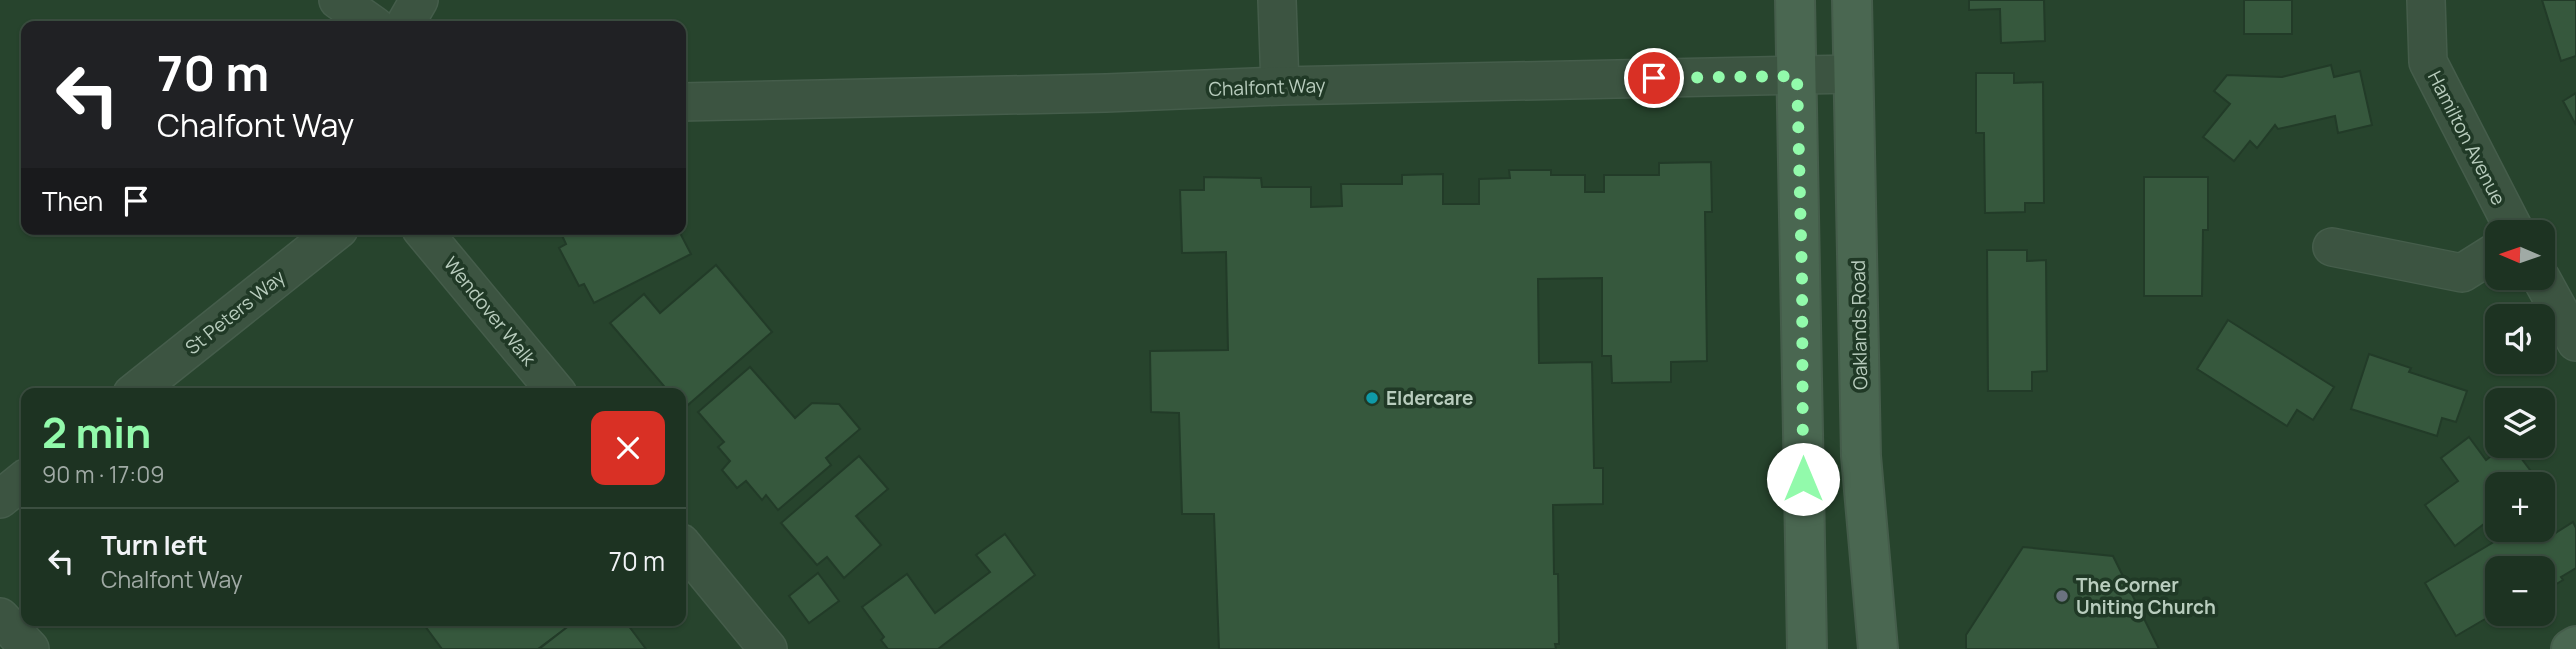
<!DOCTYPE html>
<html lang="en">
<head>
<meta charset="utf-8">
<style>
	body { margin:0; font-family:Manrope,sans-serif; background:#2a3f2f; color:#f1f3f6; height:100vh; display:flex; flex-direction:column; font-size:26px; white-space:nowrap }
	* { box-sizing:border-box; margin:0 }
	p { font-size:23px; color:#a0aaa5 }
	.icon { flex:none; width:38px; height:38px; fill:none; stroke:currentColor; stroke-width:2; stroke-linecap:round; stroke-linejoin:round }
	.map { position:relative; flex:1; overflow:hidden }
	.sheet { position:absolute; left:21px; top:388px; width:665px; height:238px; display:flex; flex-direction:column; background:#1d3322; border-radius:14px; box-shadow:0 2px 5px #0004,0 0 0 2px #3b4e40 }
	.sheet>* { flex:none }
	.hud { position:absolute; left:21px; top:21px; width:665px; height:214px; border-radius:14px; box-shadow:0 2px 5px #0004,0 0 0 2px #3b4e40; background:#202124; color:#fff; overflow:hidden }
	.needle { width:46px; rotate:272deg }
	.controls { position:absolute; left:2485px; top:220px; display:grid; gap:14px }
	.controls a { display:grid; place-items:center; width:70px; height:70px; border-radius:14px; background:#1d3322; box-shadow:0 2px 5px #0004,0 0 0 2px #3b4e40; font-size:35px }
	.pin { position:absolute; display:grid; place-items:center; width:60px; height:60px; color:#fff; margin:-30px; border:4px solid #fff; border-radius:50%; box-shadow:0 2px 7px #0007 }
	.me { position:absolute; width:77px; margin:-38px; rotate:0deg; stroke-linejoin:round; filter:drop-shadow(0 0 5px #0008) }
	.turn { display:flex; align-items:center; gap:24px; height:147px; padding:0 21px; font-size:32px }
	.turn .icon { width:91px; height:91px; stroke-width:2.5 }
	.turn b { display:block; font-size:49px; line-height:60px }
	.then { display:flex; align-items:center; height:66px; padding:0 21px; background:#0003; gap:14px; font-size:26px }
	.round { display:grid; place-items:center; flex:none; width:74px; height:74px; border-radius:14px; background:#2a3f2f }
	.overview { display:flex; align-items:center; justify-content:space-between; height:119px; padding:0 21px }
	h1 { font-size:42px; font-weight:700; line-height:52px; color:#92faab }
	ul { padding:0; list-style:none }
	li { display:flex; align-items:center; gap:21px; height:105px; padding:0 21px; border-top:2px solid #3b4e40 }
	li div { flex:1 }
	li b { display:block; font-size:26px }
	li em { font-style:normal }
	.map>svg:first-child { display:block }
</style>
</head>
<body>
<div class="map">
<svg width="2576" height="649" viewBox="0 0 2576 649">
	<rect width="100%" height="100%" fill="#27442d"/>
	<g fill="#36583d" stroke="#223b28" stroke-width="2">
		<polygon points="1969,0 2044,0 2045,41 2001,43 2000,9 1969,10"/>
		<rect x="2244" y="0" width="48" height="34"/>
		<polygon points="2542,0 2576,0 2576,56 2561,61"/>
		<polygon points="2331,65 2334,77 2360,71 2372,125 2338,133 2335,116 2278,129 2275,125 2257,148 2250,141 2234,161 2203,137 2230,104 2214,91 2227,75 2282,77"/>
		<polygon points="1976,73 2014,73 2014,83 2043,82 2044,203 2025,203 2025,212 1985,213 1984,133 1976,133"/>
		<polygon points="2576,93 2576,125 2563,101"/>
		<polygon points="1711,162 1712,212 1705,212 1707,361 1671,362 1671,382 1612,383 1611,356 1602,356 1602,278 1538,279 1539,363 1592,362 1594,468 1603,468 1603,504 1553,505 1554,574 1558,574 1559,644 1555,644 1556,649 1219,649 1214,514 1182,514 1179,413 1151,412 1150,351 1228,350 1226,252 1182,253 1180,190 1204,190 1204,177 1261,178 1262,187 1311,187 1311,207 1342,206 1341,184 1402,184 1402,175 1443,174 1443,204 1479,204 1479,179 1510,178 1509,170 1551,170 1551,175 1585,175 1585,192 1604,192 1604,175 1659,175 1659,163"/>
		<polygon points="2144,177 2208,177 2208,230 2203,230 2202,296 2144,296"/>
		<polygon points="559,229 678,229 691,254 594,303 584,284 579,286 559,248 566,244"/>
		<polygon points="1987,250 2027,250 2027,261 2046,260 2047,371 2032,372 2032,391 1988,391"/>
		<polygon points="716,265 772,332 681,411 681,394 663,394 659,390 664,386 610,323 644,294 660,313"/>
		<polygon points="2228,320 2334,387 2313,420 2297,410 2287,426 2197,369"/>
		<polygon points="2369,354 2411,368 2409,372 2467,391 2456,422 2442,418 2437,436 2351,409"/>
		<polygon points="750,367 795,418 812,403 839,404 860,429 826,458 831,465 778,510 766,495 762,500 746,481 737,488 722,470 730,461 718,447 724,442 698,412"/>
		<polygon points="2469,437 2486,460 2504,446 2512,446 2539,482 2536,485 2497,485 2497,514 2455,546 2425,505 2458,481 2441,458"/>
		<polygon points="859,456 888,489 856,516 881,545 844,578 827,557 817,565 781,523"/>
		<polygon points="2573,522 2576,528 2576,568 2561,577 2563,580 2543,592 2543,569 2497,569 2497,612 2456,636 2425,583 2514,530 2543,530 2543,526 2549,537"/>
		<polygon points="1005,534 1035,575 938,649 888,649 881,640 884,637 862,607 907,574 935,613 990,572 976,555"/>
		<polygon points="2023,547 2113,556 2159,649 1966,649 1966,635"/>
		<polygon points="818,573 839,601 809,623 789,596"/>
		<polygon points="429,621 565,621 569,626 538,649 442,649 425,626"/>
		<polygon points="575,621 625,621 646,649 539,649"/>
	</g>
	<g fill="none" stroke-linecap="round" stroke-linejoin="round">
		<g stroke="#455d4b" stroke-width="40">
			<g id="street">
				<polyline points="338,0 375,26"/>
				<polyline points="1277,0 1280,86"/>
				<polyline points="2426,0 2428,62 2516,233"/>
				<polyline points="404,26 419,0"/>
				<polyline points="681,102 1106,93 1280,86 1854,74"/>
				<polyline points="421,229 558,394"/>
				<polyline points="2332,247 2462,273 2497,251"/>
				<polyline points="2541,278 2576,342"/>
				<polyline points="132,394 339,229"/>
				<polyline points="0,499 26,478"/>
				<polyline points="681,543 768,649"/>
				<polyline points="0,617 30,649"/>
			</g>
		</g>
		<g stroke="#455d4b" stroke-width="42">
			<g id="secondary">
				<polyline points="1795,0 1807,649"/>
				<polyline points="1852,0 1861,456 1878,649"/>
				<polyline points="2571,649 2576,646"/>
			</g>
		</g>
		<use href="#street" stroke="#3c5441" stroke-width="37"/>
		<use href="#secondary" stroke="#4a6751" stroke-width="38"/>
	</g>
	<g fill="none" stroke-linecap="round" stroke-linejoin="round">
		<polyline stroke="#92faab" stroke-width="12" stroke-dasharray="0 21.6" points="1654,78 1797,76 1802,277 1803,479"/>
	</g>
	<circle fill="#0f9aa8" stroke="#203926" stroke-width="2.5" cx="1372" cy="398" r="7"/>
	<circle fill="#6b7280" stroke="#203926" stroke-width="2.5" cx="2062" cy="596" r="7"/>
	<g text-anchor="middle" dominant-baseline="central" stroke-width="7" stroke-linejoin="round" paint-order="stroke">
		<g font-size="19" fill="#b9cdbe" stroke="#203926">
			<text transform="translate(1267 87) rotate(-2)">Chalfont Way</text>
			<text transform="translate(2467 138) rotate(63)">Hamilton Avenue</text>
			<text transform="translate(490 311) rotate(51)">Wendover Walk</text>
			<text transform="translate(235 312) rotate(-39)">St Peters Way</text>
			<text transform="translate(1859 325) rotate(-91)">Oaklands Road</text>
		</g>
		<g font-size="19" font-weight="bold" fill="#b9cdbe" stroke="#203926" text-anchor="start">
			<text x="1386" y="398">Eldercare</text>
			<text x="2076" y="585">The Corner<tspan x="2076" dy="22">Uniting Church</tspan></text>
		</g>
	</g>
</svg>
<div class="controls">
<a><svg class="needle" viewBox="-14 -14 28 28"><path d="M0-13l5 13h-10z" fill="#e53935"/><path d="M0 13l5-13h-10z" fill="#a0aaa5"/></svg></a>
<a><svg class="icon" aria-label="sound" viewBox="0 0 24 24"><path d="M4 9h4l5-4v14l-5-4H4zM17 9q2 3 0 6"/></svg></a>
<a><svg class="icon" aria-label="layers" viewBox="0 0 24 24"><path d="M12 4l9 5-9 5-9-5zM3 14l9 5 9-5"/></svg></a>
<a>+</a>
<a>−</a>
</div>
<div class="pin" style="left:1654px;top:78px;background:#d93025"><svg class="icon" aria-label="arrive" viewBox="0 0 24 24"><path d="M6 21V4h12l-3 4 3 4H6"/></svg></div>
<svg class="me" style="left:1803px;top:479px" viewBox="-20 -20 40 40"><circle r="19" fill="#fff"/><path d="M0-13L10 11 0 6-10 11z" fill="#92faab"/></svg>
<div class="hud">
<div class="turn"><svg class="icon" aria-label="left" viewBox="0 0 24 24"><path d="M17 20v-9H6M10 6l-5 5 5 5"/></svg><div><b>70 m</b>Chalfont Way</div></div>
<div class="then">Then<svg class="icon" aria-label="arrive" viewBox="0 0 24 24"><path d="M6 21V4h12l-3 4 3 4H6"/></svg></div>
</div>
<section class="sheet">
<div class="overview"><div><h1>2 min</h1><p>90 m · 17:09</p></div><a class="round" style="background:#d93025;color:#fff"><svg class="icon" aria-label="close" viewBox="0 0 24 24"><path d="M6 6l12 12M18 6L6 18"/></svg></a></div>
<ul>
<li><svg class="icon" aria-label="left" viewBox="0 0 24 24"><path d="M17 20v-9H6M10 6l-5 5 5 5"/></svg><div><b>Turn left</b><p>Chalfont Way</p></div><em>70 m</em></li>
</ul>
</section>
</div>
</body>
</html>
